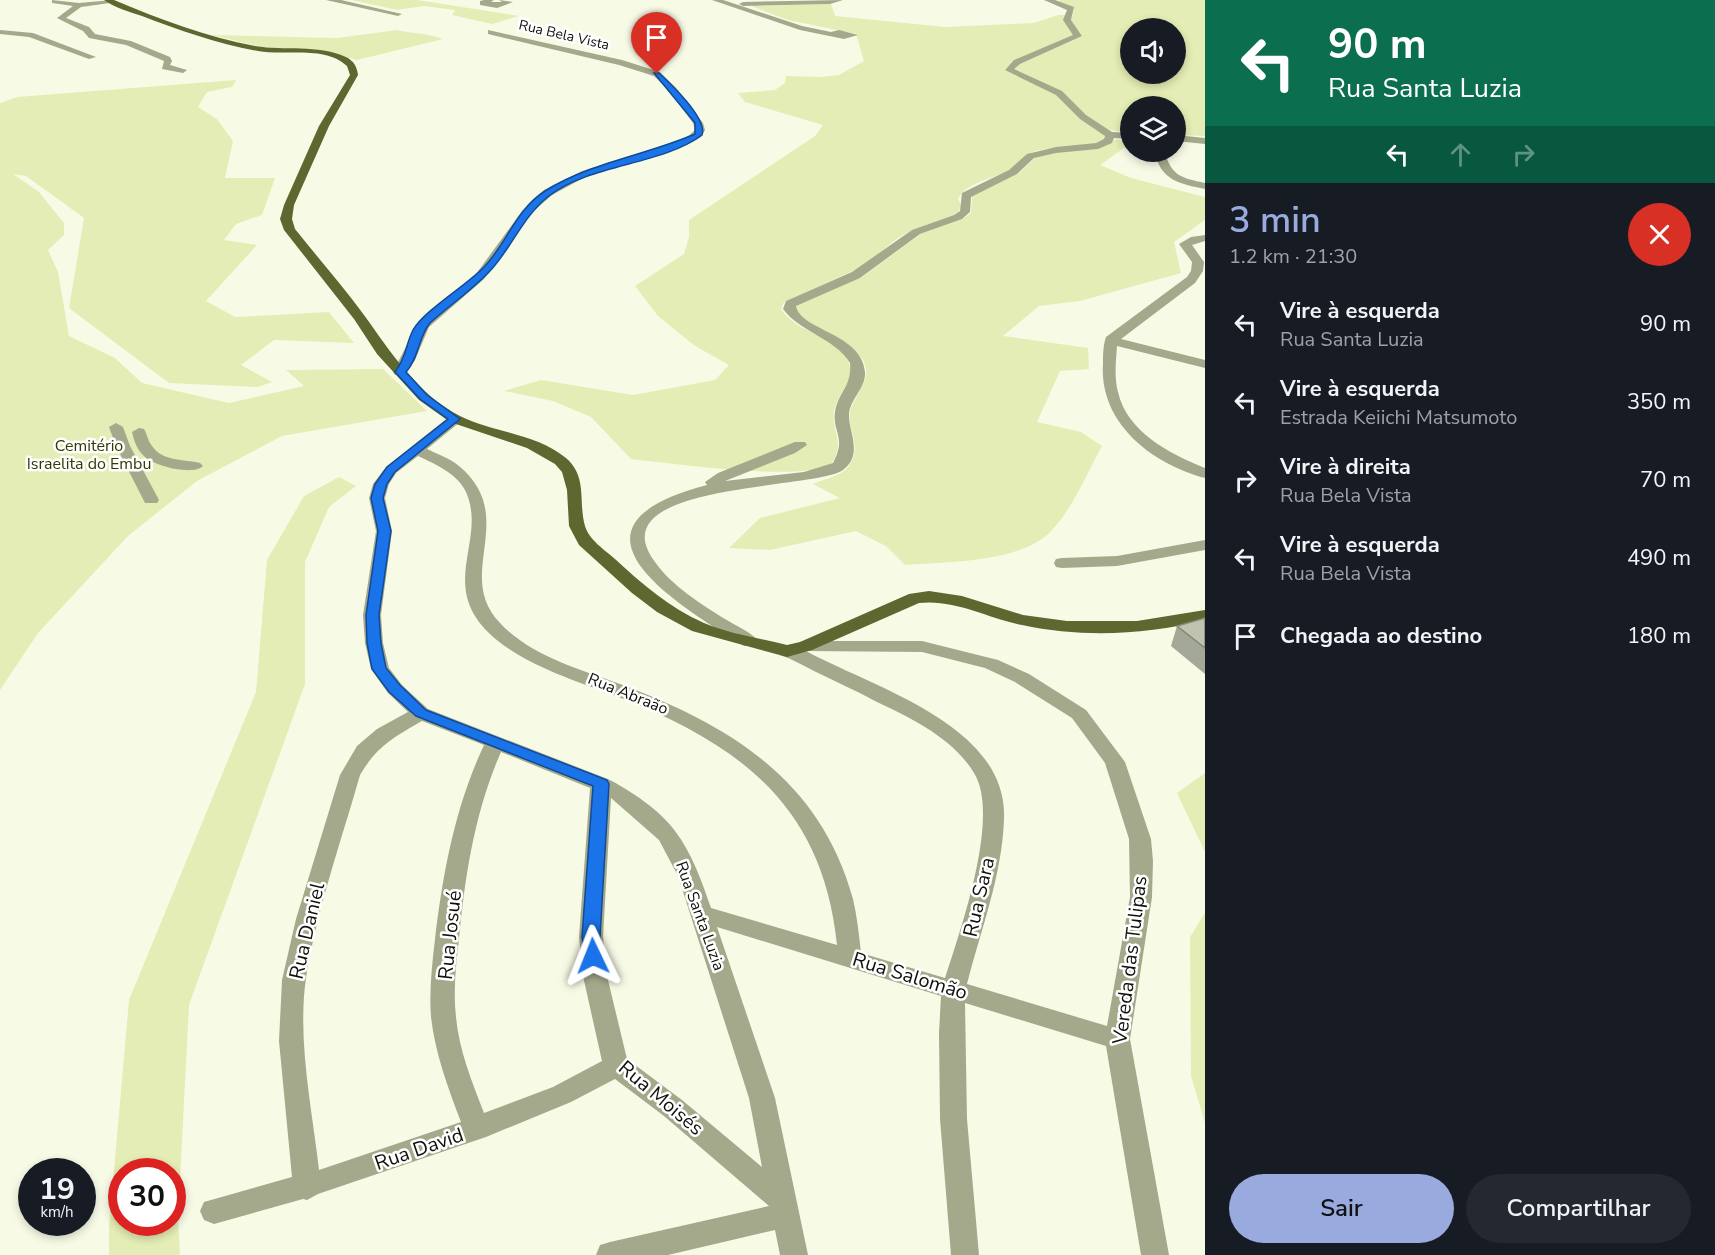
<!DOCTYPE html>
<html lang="pt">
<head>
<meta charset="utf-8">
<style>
	body { margin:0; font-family:"Nunito Sans",sans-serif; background:#242831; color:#f1f3f6; height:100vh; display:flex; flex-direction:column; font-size:22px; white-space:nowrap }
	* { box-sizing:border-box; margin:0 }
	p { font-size:20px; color:#9ea1a6 }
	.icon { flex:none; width:33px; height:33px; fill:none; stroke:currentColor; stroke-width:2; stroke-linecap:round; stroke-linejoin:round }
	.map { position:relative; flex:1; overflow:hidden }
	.sheet { display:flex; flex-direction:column; background:#171b24; width:510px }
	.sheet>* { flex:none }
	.banner { background:#0b6e4f; color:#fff; overflow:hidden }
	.buttons { position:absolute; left:1120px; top:18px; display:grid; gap:12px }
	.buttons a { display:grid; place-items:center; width:66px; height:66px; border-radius:50%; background:#171b24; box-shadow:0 3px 9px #0003; font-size:30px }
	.speed { position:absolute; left:18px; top:1158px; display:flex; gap:12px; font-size:30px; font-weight:700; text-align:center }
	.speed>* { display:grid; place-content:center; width:78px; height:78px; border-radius:50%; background:#171b24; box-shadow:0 3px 9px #0003; line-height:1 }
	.speed small { font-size:15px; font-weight:400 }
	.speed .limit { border:9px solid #d22; background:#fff; color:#111 }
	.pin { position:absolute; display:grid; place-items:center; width:51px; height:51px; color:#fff; margin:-62px -26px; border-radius:50% 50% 50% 0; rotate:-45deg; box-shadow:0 0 6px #0007 }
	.pin .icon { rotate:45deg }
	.me { position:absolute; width:66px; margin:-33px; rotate:358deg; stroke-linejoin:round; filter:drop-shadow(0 0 4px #0008) }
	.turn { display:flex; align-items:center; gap:21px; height:126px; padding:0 24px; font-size:27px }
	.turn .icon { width:78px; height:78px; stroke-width:2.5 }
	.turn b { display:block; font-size:42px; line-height:51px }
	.lanes { display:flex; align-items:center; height:57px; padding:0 24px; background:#0003; justify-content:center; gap:30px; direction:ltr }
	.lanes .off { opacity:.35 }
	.round { display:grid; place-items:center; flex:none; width:63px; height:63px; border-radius:32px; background:#242831 }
	.head { display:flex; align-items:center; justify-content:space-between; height:102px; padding:0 24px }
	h1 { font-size:36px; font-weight:600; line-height:45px; color:#98aade }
	.button { display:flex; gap:12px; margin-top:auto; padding:12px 24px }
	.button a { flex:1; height:69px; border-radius:36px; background:#98aade; color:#111; font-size:24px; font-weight:600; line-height:69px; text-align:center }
	.button a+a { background:#242831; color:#f1f3f6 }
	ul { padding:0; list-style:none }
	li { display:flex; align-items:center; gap:18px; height:78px; padding:0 24px }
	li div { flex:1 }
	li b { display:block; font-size:22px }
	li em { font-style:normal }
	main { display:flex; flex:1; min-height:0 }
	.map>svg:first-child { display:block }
</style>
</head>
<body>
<main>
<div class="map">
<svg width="1205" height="1255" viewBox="0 0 1205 1255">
	<rect width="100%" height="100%" fill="#f7fbe6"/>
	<g fill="#e4edb5" fill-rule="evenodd">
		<polygon points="352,0 417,0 519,16 492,24 452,15 455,10 424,6 397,10"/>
		<path d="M1061 0H1205V136L1176 135V106H1131V133L1107 130 1087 117 1063 93 1013 70 1014 67 1082 36 1071 21 1074 9 1057 1ZM1131 28H1176V74H1131Z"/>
		<path d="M831 4 835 16 945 27 1034 23 1058 15H1066L1064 20 1074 35 1014 61 1005 69 1055 93 1105 135 1103 140C1084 149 1061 146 1040 150 1025 153 1021 163 1009 170 994 179 966 182 958 199L961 205 959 211 953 215 910 231 895 240 864 266 784 302 781 309C797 334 836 335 848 361 857 381 836 394 834 412 831 429 845 442 833 461 817 485 663 462 631 459L591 417 553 401 504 391 541 380 633 395 715 380 729 365 695 346 658 316 635 286 684 254 689 237V220L815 136 823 125 745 102 738 93 775 90 785 83 786 76 821 77 839 75 864 61 856 34 788 20 751 6Z"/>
		<path d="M397 30C413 34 428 33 443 39L357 60 325 51 262 47 212 35 337 38Z"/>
		<polygon points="236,80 232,87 207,92 198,107 217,119 233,141 225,178 275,178 262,215 236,224 224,240 257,245 206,301 235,317 329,312 354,343 274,340 241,365 272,382 258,387 169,383 69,308 84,218 26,176 13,174 39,192 64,223 64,235 48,250 58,272 69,336 115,358 142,383 229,403 304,386 286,370 383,369 427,411 282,436 197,481 128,536 38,633 0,690 0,103 17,97"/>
		<path d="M1116 139 1131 143 1100 165 1131 178 1205 197V220L1174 242 1181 273 1080 301 1039 306 1003 336 1088 348 1089 369 1060 371 1037 422 1081 432 1102 446C1087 473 1074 506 1053 529 1024 563 947 562 905 565L886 546 856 531 770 550 729 548 760 518 840 498 813 484C824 479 842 476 849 466 863 445 847 430 850 412 854 393 876 378 861 357 845 334 811 333 796 309L797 305 862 277 921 234 964 218 971 213 972 196 1019 173 1036 157 1046 154 1103 147Z"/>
		<path d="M339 477 356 486 329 507 305 562V684L189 1005 178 1218 180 1255H109V1227L129 1000 256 692 267 560 304 496ZM122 1172H172V1222H122Z"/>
		<polygon points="1205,773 1205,852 1177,793"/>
		<polygon points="1205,913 1205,1123 1191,1076 1190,937"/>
	</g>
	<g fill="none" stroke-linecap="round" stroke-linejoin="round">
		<g fill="#a4a98c" fill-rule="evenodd">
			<polygon points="52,0 79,3 113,0 110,3 81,7 66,18 89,27 95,34 131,41 170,57 172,61 170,65 187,70 183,73 162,69 164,61 126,45 89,38 83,31 57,18 73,6 52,3"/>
			<polygon points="326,0 341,0 402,14 398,16"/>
			<polygon points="484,0 494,0 491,2 502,2 499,0 513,2 497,8 480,5 480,1"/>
			<polygon points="712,0 723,0 802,26 831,32 839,30 858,35 844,39 800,30"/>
			<polygon points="843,0 830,4 743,6 739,4 743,2"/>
			<path d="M1044 0H1055L1074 7 1071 20 1082 36 1020 64 1014 69 1062 91 1086 115 1112 132 1131 133V139L1114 138 1112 143 1098 149 1056 153 1034 158 1017 174 971 197 970 212 962 219 920 234 860 278 796 306C801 331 862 333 865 372 866 388 850 399 849 414 848 431 864 454 843 470 816 490 595 482 655 562 672 586 701 604 725 619 736 626 752 632 759 642L756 646H744C670 600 550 526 707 485L705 482 718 473 795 442H805L807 445 795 453 725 481 804 472 833 463C847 437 832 432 835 412 838 392 852 387 850 363 835 338 801 333 783 309L786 301 852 272 912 230 954 215 960 211 962 193 1009 170 1027 154 1056 147 1096 143 1104 139 1105 136 1080 119 1056 95 1005 70 1014 60 1073 35 1063 20 1067 10Z"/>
			<polygon points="0,30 33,33 96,57 89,59 29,37 0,34"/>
			<polygon points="488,30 622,60 660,72 677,89 703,123 705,130 701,137 691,143 589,175 552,195 529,215 484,279 429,327 415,360 405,375 395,375 393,372 419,321 476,274 522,211 544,190 582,171 685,139 695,130 693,123 671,93 654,76 619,65 488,34"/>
			<polygon points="1176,135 1205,138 1205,144 1176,141"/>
			<path d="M1155 152H1165C1171 176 1182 178 1205 183V189C1180 184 1160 180 1155 152Z"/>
			<path d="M1205 235V241L1192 245 1204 262 1203 271 1195 283 1121 339 1205 360V368L1117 346C1116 361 1114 377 1118 392 1127 432 1170 454 1205 468V478C1152 464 1099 423 1103 364 1103 356 1103 345 1106 337L1187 277 1191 271 1192 262 1179 244 1191 237Z"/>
			<path d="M455 415 462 419 460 422 427 449C437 454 450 458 459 466 520 517 453 575 500 623 531 656 579 669 620 684 729 725 820 779 853 899 857 916 859 935 861 953L945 978C960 931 1001 816 974 773 953 738 911 718 875 701 855 690 834 681 814 671 802 665 792 659 780 655L778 651 780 647 787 645 799 649 797 646 800 642 806 641H922L998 660 1029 674 1086 710 1125 762 1151 839 1153 861 1152 897 1130 1039 1169 1255H1141L1106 1046 965 1003 967 1119 979 1255H951L940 1119 939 1033 941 996 717 927 775 1098 808 1255H780L775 1230 668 1255H596L600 1245 610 1242 769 1206 664 1116 615 1079 571 1102 486 1137 318 1194 307 1200 303 1199 214 1224 204 1220 200 1211 204 1202 292 1177 279 1041 282 980 296 919 340 775 357 746 377 729 408 712 388 693 371 669 365 643 363 615 376 531 369 498 373 484 386 467 450 416ZM418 456C435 464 456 473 465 490 490 541 432 588 498 641 534 669 580 682 621 698 743 746 823 808 837 945L711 908C702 882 692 853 675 831 660 810 631 791 608 779L428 709 402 685 389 668 383 643 381 615 392 531 385 498 389 484 396 473ZM806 651 922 652 985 668 1015 682 1072 718 1105 763 1129 839 1130 897 1107 1026 967 984C981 929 1002 876 1004 819 1008 725 874 688 806 651ZM422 721 484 745C455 807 443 872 435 939 432 965 429 991 431 1017 435 1053 448 1088 461 1122L319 1170C312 1108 297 1040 306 978 317 909 341 842 360 775 377 746 394 737 422 721ZM501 752 590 788 579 937 583 976 602 1061 553 1087 484 1113C472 1082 459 1050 456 1017 453 991 456 965 459 939 465 875 475 811 501 752ZM611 798 659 840 678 876 749 1098 762 1167 682 1100 627 1059 607 976 603 937Z"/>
			<polygon points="116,423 123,427 130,446 159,500 157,503 145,503 116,446 109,427"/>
			<path d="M139 428 144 429C147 434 148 441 152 446 163 462 184 459 200 463L203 466C193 476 155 466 145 457 137 450 134 441 132 432Z"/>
			<polygon points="1205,540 1205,550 1117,566 1062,568 1056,567 1054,563 1056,559 1062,558 1117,556"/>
		</g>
		<path fill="#5f6730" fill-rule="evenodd" d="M104 0H114C159 19 207 37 255 46 285 51 317 44 346 57 354 61 357 67 358 75L329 126 294 205 292 219 295 229C318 258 342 285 364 315 390 351 418 395 460 416 494 433 536 433 566 458 588 477 578 502 585 526 589 540 605 550 615 559 642 584 670 608 704 623 729 634 760 638 787 645L800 642 909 594 929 591 962 596 1023 615 1067 621H1137L1205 610V620C1145 635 1083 638 1022 625 987 618 955 599 919 603L812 650 787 657 692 631 657 612 632 593 579 545 569 526 567 490 562 472 555 464 527 448 450 422 419 400 377 354 354 319 284 230 280 219 284 205 319 126 350 75 347 66C325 45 285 56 258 51 218 44 179 30 142 16 130 12 115 8 104 0Z"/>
	</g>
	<polygon fill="#a4a896" points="1205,618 1205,674 1171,646 1177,626"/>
	<polygon fill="#bfc3af" stroke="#86887a" stroke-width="1.5" points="1205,618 1205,648 1177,626"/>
	<path fill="#1a73e8" stroke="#114b97" stroke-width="1.5" d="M654 73H659C670 83 708 119 702 135 662 165 590 164 549 196 522 217 512 248 489 272 472 290 449 306 430 323 418 338 419 358 406 372L427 395 460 419 395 472 387 484 383 498 391 531 379 615 381 643 386 668 400 685 426 710 607 780 609 784 600 937 602 956 599 961 593 963 586 961 582 937 593 786 416 716 389 692 372 669 367 643 366 615 378 531 371 498 375 484 387 467 448 419 420 399 395 372C407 356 405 346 413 330 425 310 464 287 482 269 506 246 515 210 545 191 589 163 647 155 695 134V123Z"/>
	<g text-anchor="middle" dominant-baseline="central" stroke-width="5" stroke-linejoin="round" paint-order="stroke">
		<g font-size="14" fill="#10110a" stroke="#fff">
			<text transform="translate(564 35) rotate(13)">Rua Bela Vista</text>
		</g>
		<g font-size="16" fill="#343903" stroke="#fff">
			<text x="89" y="446">Cemitério<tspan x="89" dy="18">Israelita do Embu</tspan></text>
		</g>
		<g font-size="16" fill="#10110a" stroke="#fff">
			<text transform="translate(628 694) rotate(22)">Rua Abraão</text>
			<text transform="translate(700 916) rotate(70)">Rua Santa Luzia</text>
		</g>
		<g font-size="20" fill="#10110a" stroke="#fff">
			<text transform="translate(979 897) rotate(-77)">Rua Sara</text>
			<text transform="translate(307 931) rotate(-77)">Rua Daniel</text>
			<text transform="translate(450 935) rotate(-84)">Rua Josué</text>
			<text transform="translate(1130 960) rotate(-83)">Vereda das Tulipas</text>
			<text transform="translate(910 976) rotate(17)">Rua Salomão</text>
			<text transform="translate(661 1098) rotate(40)">Rua Moisés</text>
			<text transform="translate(419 1149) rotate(-19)">Rua David</text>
		</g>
	</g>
</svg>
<div class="buttons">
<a><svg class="icon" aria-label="sound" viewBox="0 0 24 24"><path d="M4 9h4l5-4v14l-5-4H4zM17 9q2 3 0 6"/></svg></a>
<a><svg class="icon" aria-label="layers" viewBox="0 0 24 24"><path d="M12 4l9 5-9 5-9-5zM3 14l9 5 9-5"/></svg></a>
</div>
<div class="speed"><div>19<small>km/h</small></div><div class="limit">30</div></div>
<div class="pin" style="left:657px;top:74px;background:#d93025"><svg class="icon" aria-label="arrive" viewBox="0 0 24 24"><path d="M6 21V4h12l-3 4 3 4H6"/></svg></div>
<svg class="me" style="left:593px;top:956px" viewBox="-20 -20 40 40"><path d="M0-17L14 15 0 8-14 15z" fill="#1a73e8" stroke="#fff" stroke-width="4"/></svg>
</div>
<section class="sheet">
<div class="banner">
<div class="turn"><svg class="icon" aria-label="left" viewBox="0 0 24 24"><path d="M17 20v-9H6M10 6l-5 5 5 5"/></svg><div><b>90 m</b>Rua Santa Luzia</div></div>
<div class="lanes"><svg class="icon" aria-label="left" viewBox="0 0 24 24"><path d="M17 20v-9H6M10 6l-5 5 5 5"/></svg><svg class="icon off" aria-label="ahead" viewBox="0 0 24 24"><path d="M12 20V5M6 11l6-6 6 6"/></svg><svg class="icon off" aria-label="right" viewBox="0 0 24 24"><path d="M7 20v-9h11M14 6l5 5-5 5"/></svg></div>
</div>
<div class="head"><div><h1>3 min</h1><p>1.2 km · 21:30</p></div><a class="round" style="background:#d93025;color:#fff"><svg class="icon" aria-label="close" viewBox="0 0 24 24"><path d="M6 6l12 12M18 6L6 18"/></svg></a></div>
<ul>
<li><svg class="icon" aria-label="left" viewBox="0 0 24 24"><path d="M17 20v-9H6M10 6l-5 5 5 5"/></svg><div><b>Vire à esquerda</b><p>Rua Santa Luzia</p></div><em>90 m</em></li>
<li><svg class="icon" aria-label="left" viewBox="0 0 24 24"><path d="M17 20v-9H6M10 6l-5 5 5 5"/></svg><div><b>Vire à esquerda</b><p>Estrada Keiichi Matsumoto</p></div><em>350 m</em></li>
<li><svg class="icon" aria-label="right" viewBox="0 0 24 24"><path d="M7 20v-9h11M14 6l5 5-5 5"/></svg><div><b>Vire à direita</b><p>Rua Bela Vista</p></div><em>70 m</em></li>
<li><svg class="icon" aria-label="left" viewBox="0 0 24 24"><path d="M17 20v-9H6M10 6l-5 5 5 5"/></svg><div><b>Vire à esquerda</b><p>Rua Bela Vista</p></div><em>490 m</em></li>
<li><svg class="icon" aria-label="arrive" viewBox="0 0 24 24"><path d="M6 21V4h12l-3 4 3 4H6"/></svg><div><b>Chegada ao destino</b></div><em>180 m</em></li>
</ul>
<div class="button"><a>Sair</a><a>Compartilhar</a></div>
</section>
</main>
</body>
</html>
